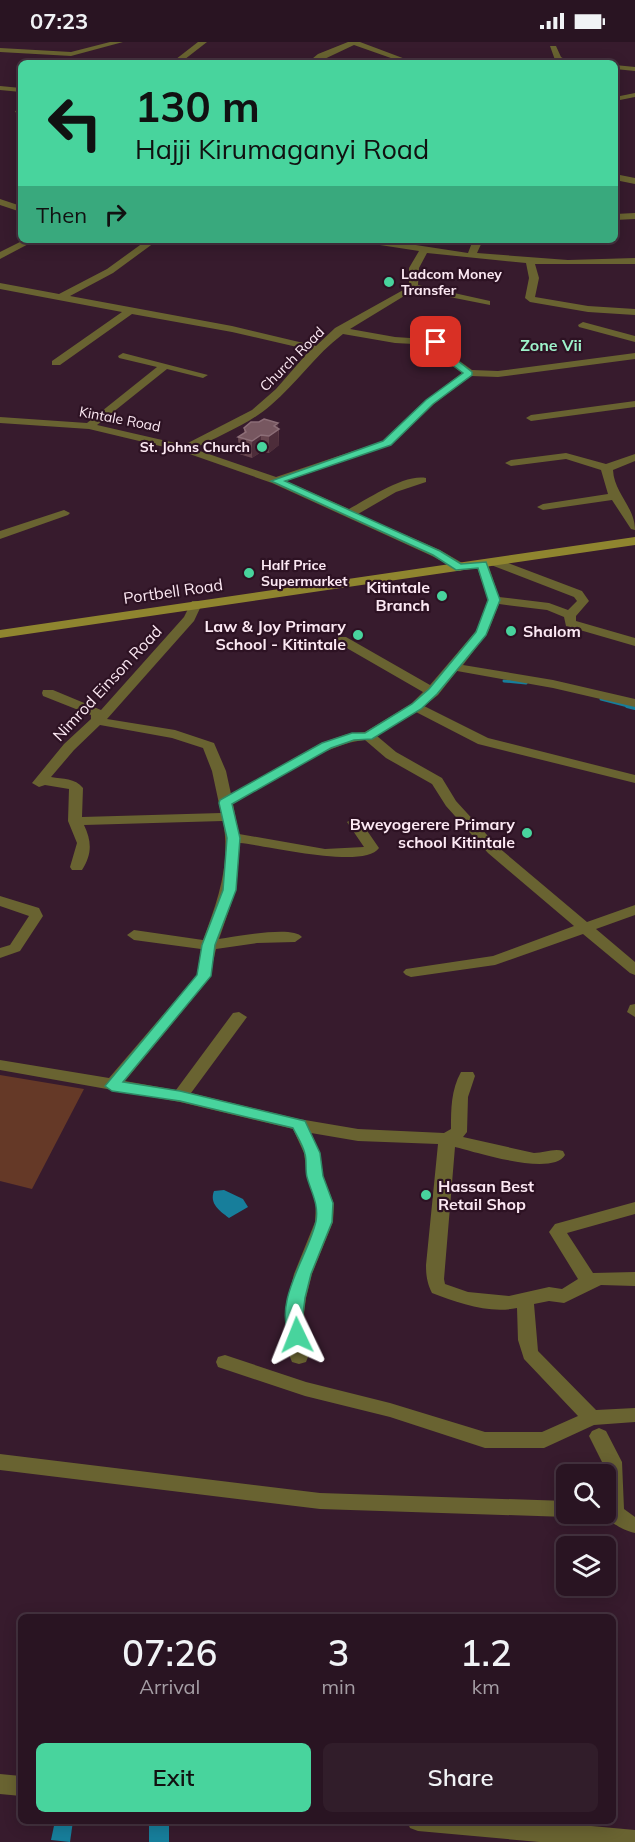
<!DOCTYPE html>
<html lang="en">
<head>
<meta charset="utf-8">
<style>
	body { margin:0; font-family:Mulish,sans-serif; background:#311d2a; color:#f1f3f6; height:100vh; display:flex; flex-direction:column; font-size:22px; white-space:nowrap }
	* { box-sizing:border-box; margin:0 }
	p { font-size:20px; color:#a59ea5 }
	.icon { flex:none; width:33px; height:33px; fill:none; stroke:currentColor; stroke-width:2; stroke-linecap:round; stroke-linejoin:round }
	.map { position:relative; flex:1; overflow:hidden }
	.drawer { position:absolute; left:18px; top:1572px; width:598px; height:210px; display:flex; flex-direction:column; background:#291422; border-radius:9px; box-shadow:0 3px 15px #0003,0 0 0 2px #453340 }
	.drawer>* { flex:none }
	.top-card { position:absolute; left:18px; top:18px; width:600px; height:183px; border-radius:9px; box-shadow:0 3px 15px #0003,0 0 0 2px #453340; background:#48d49d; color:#111; overflow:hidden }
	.controls { position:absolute; left:556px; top:1422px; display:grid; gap:12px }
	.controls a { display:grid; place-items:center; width:60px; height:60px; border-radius:9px; background:#291422; box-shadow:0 3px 15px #0003,0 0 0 2px #453340; font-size:30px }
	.pin { position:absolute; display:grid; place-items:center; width:51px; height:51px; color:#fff; margin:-26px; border-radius:12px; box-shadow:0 3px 9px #0006 }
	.me { position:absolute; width:66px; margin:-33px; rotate:358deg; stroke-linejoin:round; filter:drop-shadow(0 0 4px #0008) }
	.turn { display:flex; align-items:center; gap:21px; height:126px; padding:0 18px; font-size:27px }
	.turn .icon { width:78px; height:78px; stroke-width:2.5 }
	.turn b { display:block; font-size:42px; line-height:51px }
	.then { display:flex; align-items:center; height:57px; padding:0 18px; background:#0003; gap:12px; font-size:22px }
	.eta { display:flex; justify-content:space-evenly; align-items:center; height:102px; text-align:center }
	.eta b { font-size:36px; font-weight:600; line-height:42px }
	.cta { display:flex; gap:12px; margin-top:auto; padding:12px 18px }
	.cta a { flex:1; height:69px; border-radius:9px; background:#48d49d; color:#111; font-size:24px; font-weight:600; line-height:69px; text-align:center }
	.cta a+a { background:#311d2a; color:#f1f3f6 }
	.status { display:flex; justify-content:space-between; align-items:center; height:42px; padding:0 30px; background:#291422; direction:ltr }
	.status svg { height:16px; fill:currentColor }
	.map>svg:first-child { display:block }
</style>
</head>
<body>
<div class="status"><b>07:23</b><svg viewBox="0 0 49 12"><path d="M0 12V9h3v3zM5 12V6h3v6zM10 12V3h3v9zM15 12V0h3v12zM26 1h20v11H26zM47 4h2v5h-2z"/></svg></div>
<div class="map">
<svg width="635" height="1800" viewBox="0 0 635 1800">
	<rect width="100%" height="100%" fill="#371b2d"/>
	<polygon fill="#653927" points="0,1033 84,1047 32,1147 0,1139"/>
	<g fill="#177e9b">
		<path d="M224 1148 243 1157 248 1165 229 1176C220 1169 209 1162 214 1149Z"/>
		<polygon points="55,1779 73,1779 70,1800 51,1798"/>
		<polygon points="169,1781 169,1800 149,1800 149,1782"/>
	</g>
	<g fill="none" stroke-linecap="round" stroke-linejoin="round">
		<g stroke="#177e9b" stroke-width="3">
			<polyline points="504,639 526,641"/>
			<polyline points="601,657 632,665"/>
		</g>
		<polyline stroke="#177e9b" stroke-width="4" points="627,664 635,666"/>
		<g fill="#696331" fill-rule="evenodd">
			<polygon points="110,0 123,0 71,14 0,10 0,6 71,10"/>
			<polygon points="198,0 207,0 180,21 171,21"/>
			<polygon points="348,0 360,0 416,21 405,21 354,3 316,21 307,21 318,12"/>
			<polygon points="550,4 556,4 561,15 571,21 561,21 555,18"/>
			<polygon points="615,23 635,25 635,29 615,27"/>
			<polygon points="0,44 21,46 21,50 0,48"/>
			<polygon points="635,51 635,55 615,59 615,55"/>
			<polygon points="18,65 21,65 21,72 15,70"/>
			<polygon points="615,132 635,136 635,142 615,138"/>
			<polygon points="0,157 21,164 21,170 0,163"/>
			<polygon points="635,171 635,177 615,178 615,172"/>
			<polygon points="24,198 36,198 0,217 0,210"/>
			<path d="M147 198H158L113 231 70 254 232 284 316 304 335 286 405 247 409 242V226L419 209 367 201 362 198H383L468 211 473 198H483L477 211 568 218 635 216V222H535L539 236 535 255 588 264 635 267V273L588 270 530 260 525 256 529 236 526 221 427 211 419 226 418 243 490 259V263L414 248 350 287 395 295 440 298 454 315 472 328 498 329 635 311V317L498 335 471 334 434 362 391 403 286 439 349 467C368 457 404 432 426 436V440L396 450 358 472 440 508 464 522 466 525 460 529 432 514 272 441 181 409 89 387 0 381V375L87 381 157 325 119 316 118 314 123 311 208 333 203 336 167 327 97 383 184 403 252 368 276 347 310 308 232 290 132 272 60 323H52V319L122 270 0 247V241L59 252 107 227ZM343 292 395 301 433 303 446 319 462 331 426 358 383 399 276 435 194 407C220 393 248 383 271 363 297 341 315 313 343 292Z"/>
			<polygon points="583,280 635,294 635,300 579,285 578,283"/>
			<polygon points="635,359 635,365 531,379 526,376 531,373"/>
			<path d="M566 411 606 422 635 412V419L613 428C614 451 635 465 635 488L631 487 612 458 543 468 537 465 543 462 608 452 601 428 566 417 511 424 505 421 511 418Z"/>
			<polygon points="64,468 70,471 68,473 0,497 0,489"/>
			<path d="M495 516 582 549 589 559 576 574V579L635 596V604L566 584 564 575 547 568 499 562 488 590 463 623 553 638 635 657V665L553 646 457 629 438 653 424 664 488 696 635 733V741L478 702 416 670 377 694 396 710 442 736 456 759 498 805 587 880 635 863V873L596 887 635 920V933L630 931 583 892 495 923 411 935 406 933 403 930 406 927 493 914 574 884 488 811 446 764 432 742 386 716 365 698C326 701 268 742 233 762L239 792 325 807 364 805 347 780 354 776 359 777 379 806C364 828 266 803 240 801L236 848 219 897C235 895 293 883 302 895L295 900 257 901 216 907 209 937 125 1039 176 1048 233 971 239 970 247 975 191 1051 299 1077 358 1087 444 1091 451 1087C451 1067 451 1048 461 1030H473L475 1034 468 1055 467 1090 463 1095 534 1111C544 1111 554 1106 563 1109L565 1113C552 1135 476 1110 455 1105L444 1237 445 1242 468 1250 509 1254 549 1245 562 1247 578 1237 549 1190 555 1182 635 1160V1172L567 1191 593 1231 635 1230V1244L601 1243 564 1261 549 1259 534 1262 538 1309 596 1368 635 1366V1380L594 1383 544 1406H485L390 1375 305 1354 218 1325 216 1320 218 1315 225 1313 306 1340 390 1361 485 1390H542L578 1374 524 1317 518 1298 517 1266C489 1272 458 1261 432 1251 427 1241 426 1233 426 1223L438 1102 358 1099 311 1091 320 1111 323 1134 334 1162 333 1180 312 1232 306 1256 304 1272 308 1315 306 1320 299 1322 292 1320 290 1315 286 1272 288 1256 294 1232 315 1180 316 1162 307 1134 304 1111 293 1087 180 1060 0 1028V1018L109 1036 197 933 201 907 134 898 127 893 134 888 203 898C218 858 231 822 223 779L84 783C92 800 92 812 82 828H72L70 825 77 801 68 779 69 747 45 743 39 745 32 741 64 702 91 677V673L43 654 42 651 43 648H53L101 668 184 575 192 559H200L202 562 194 579 107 677 175 688 214 701 226 729 231 752 321 701 347 692 365 690 411 662 423 650 338 601 336 598 338 595H346L430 643 476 589 488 558 476 522 478 519H486L488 522 499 555 549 561 568 568 577 559 574 555 491 523 489 520ZM100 683 172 696 203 706 212 729 221 771 82 775 83 746C75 736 63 737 51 735L74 708Z"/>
			<polygon points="0,854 39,866 43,874 20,909 0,916 0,906 10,903 29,874 0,864"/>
			<polygon points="635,962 635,975 627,970 630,963"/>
			<path d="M599 1386 606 1389 622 1420 624 1467 635 1475V1491C620 1488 613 1479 599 1475L597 1472H606V1432H603L602 1420 589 1394 592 1389Z"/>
			<polygon points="0,1412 320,1451 567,1459 567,1472 575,1472 567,1475 320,1467 0,1428"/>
			<polygon points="0,1732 21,1734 21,1754 0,1752"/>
			<polygon points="407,1779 537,1779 635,1788 635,1800 539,1800 418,1789 410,1786"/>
		</g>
		<polygon fill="#8f852f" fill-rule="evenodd" points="635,495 635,503 0,596 0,588"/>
	</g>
	<polygon fill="#67454e" points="244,386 279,387 279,403 269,411 261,410 252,416 239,412 238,395 244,391"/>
	<g fill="#4d2d3a">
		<polygon points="278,381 279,403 269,411 269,394 274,384"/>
		<polygon points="261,393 261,410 252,416 252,399"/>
	</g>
	<polygon fill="#775760" stroke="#8c6e77" stroke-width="1.5" points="264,377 278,381 274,384 279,387 269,394 261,393 252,399 238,395 246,390 244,386 251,380 259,380"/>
	<path fill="#48d49d" stroke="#2f8a66" stroke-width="1.5" d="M432 298H439L453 315 472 330V333L433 362 391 403 285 439 440 509 461 522 486 520 500 558 486 593 437 652 421 667 372 697 354 698 331 706 232 762 240 796 236 848 215 903 211 934 123 1040 180 1049 305 1079 320 1111 323 1134 333 1161 332 1180 311 1232 305 1256 303 1272 305 1293 303 1297 297 1299 291 1297C271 1261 309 1213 316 1179 319 1162 311 1150 307 1135 305 1127 307 1119 305 1112 303 1103 297 1094 293 1086L180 1059 112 1049 105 1044 197 933 202 903 223 848 227 796 219 761 220 758 322 701 352 691H365L412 662 429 647 476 590 488 558 478 526 456 528 433 513 271 439 383 399 426 358 463 331 447 319 432 302Z"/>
	<g fill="#48d49d" stroke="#2d1223" stroke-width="2">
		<circle cx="389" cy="240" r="6"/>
		<circle cx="262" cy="405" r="6"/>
		<circle cx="249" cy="531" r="6"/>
		<circle cx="442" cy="554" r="6"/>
		<circle cx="511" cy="589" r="6"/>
		<circle cx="358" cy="593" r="6"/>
		<circle cx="527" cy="791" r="6"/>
		<circle cx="426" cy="1153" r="6"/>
	</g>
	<g text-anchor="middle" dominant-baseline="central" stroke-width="4.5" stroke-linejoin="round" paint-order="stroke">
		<g font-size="14" font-weight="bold" fill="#fce8f3" stroke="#2d1223" text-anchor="start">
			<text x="401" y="232">Ladcom Money<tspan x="401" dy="16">Transfer</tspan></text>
			<text x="250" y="405" text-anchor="end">St. Johns Church</text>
			<text x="261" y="523">Half Price<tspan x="261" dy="16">Supermarket</tspan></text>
		</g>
		<g font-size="14" fill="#fce8f3" stroke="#2d1223">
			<text transform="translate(292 317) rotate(-45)">Church Road</text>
			<text transform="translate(120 377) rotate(11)">Kintale Road</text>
		</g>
		<g font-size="16" font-weight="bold" fill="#9ef3cb" stroke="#2d1223">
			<text x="551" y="303">Zone Vii</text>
		</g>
		<g font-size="16" font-weight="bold" fill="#fce8f3" stroke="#2d1223" text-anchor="end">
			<text x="430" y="545">Kitintale<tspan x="430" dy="18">Branch</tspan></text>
			<text x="346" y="584">Law &amp; Joy Primary<tspan x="346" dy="18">School - Kitintale</tspan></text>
			<text x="523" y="589" text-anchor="start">Shalom</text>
			<text x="515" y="782">Bweyogerere Primary<tspan x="515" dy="18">school Kitintale</tspan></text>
			<text x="438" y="1144" text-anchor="start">Hassan Best<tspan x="438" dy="18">Retail Shop</tspan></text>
		</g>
		<g font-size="16" fill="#fce8f3" stroke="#2d1223">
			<text transform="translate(173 549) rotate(-8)">Portbell Road</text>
			<text transform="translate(107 641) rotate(-47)">Nimrod Einson Road</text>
		</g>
	</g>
</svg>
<div class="controls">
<a><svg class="icon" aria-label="search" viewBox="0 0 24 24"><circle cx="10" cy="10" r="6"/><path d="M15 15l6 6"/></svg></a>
<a><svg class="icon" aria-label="layers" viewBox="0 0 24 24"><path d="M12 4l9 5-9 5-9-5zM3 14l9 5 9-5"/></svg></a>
</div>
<div class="pin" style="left:436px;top:300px;background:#d93025"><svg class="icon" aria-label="arrive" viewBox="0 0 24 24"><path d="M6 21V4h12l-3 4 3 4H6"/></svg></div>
<svg class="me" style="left:297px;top:1293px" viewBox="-20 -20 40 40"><path d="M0-17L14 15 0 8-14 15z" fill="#48d49d" stroke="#fff" stroke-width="4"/></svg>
<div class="top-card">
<div class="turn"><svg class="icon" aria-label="left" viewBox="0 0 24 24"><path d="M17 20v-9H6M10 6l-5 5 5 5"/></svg><div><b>130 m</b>Hajji Kirumaganyi Road</div></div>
<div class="then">Then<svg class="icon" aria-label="right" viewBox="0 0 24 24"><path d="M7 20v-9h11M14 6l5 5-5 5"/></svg></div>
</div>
<section class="drawer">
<div class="eta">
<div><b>07:26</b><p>Arrival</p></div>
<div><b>3</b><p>min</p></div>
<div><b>1.2</b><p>km</p></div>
</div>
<div class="cta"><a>Exit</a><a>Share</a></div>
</section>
</div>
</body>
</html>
